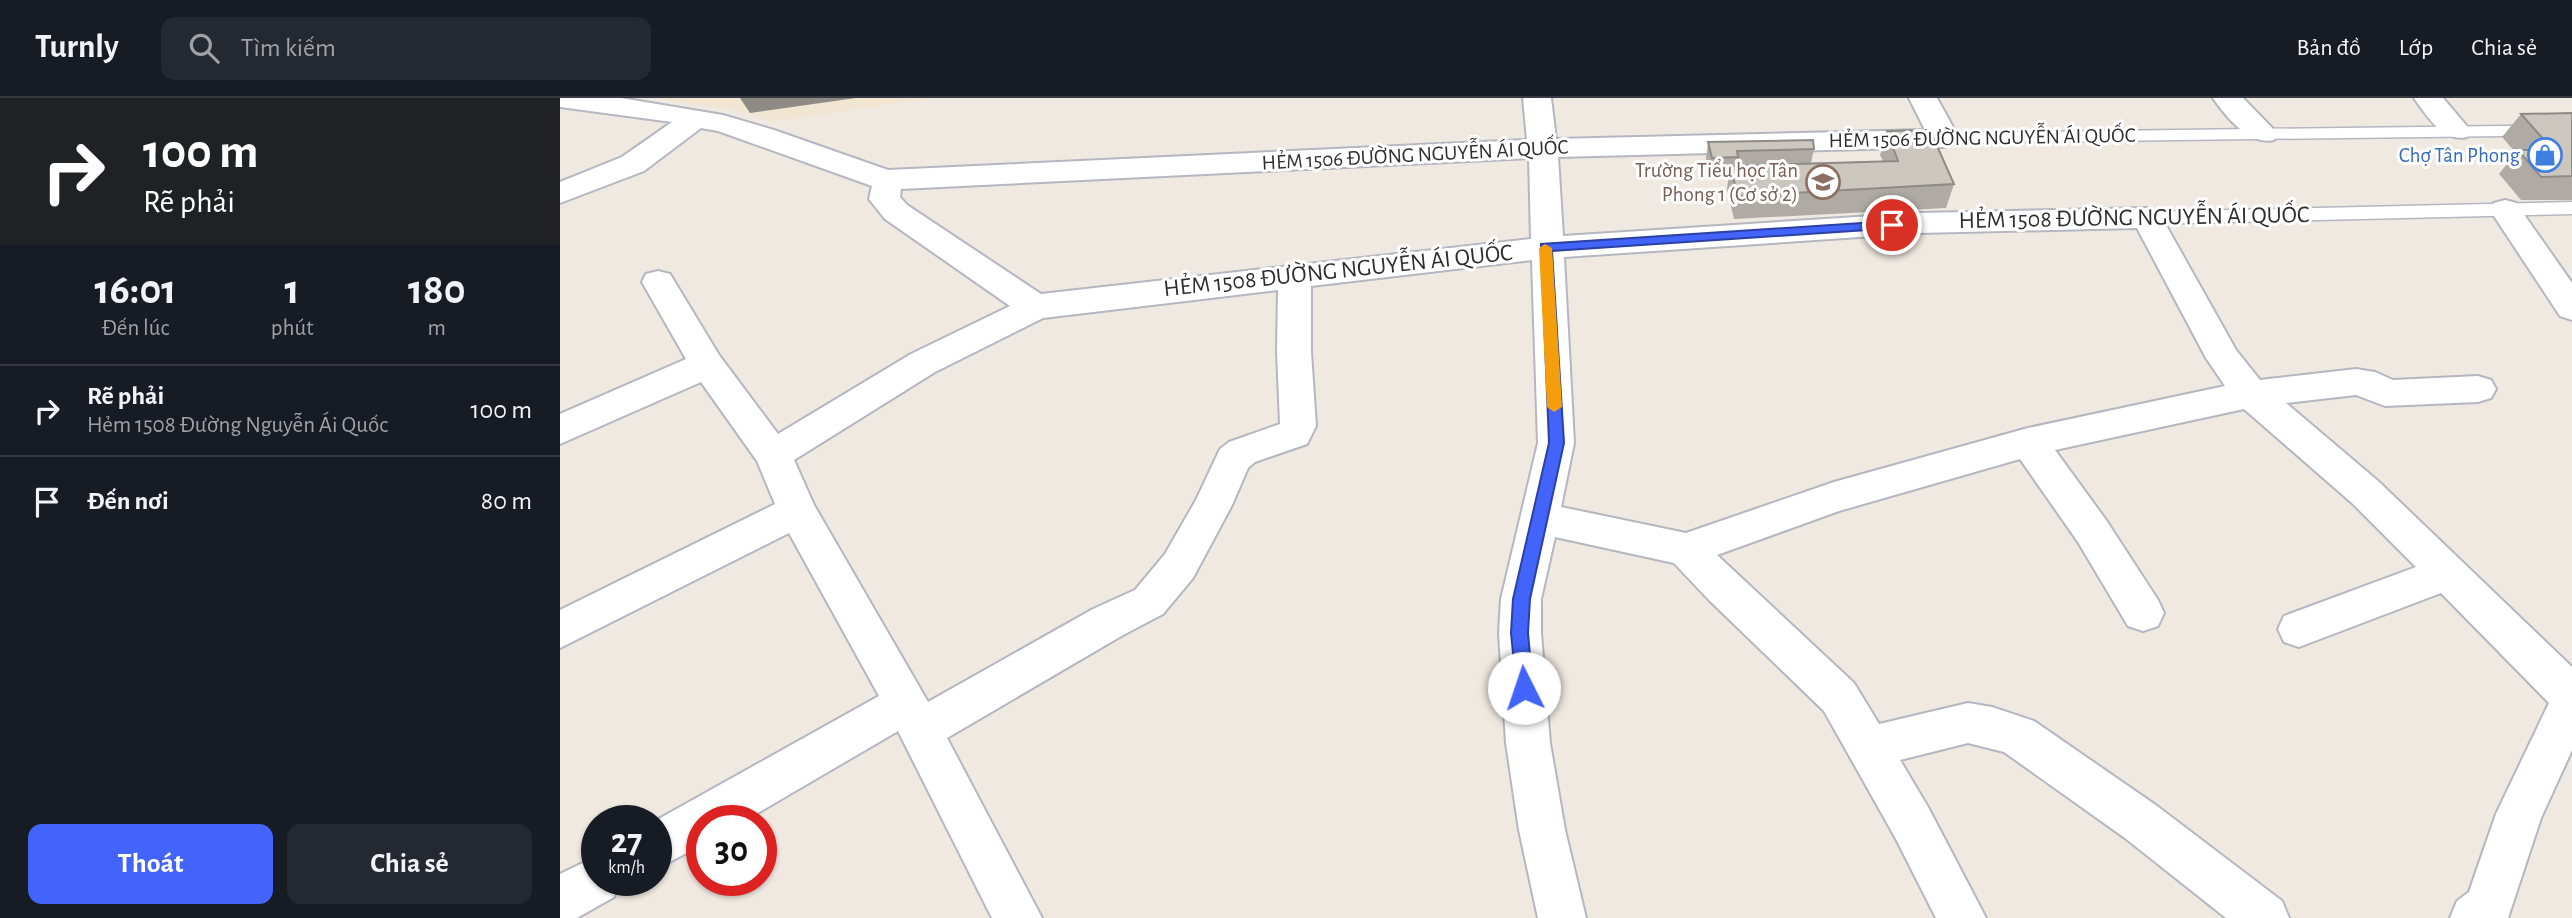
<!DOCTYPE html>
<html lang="vi">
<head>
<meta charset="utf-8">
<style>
	body { margin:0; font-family:"Alegreya Sans",sans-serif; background:#242831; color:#f1f3f6; height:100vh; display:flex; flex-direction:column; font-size:26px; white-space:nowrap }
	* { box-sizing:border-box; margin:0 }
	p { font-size:23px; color:#9ea1a6 }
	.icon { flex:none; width:38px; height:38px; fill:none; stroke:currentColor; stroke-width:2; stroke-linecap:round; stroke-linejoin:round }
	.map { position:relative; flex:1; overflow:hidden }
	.panel { display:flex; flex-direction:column; background:#171b24; width:560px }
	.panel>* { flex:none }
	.banner { background:#202124; color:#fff; overflow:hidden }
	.speed { position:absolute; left:21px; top:707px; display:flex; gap:14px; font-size:35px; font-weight:700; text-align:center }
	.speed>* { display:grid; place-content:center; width:91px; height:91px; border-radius:50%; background:#171b24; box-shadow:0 2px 5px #0004; line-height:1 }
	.speed small { font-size:18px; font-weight:400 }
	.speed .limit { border:10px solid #d22; background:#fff; color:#111 }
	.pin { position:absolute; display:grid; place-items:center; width:60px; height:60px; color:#fff; margin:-30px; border:4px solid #fff; border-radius:50%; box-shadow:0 2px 7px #0007 }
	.me { position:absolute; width:77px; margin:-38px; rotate:356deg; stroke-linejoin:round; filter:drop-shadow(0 0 5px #0008) }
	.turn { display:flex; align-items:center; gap:24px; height:147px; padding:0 28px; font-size:32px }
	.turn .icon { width:91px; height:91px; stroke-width:2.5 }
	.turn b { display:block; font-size:49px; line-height:60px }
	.eta { display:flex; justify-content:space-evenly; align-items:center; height:119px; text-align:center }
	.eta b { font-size:42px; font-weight:600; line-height:49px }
	.button { display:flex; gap:14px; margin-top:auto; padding:14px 28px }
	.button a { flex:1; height:80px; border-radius:14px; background:#4264fb; color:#fff; font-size:28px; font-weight:600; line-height:80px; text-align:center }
	.button a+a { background:#242831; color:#f1f3f6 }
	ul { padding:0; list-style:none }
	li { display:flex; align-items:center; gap:21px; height:91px; padding:0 28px; border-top:2px solid #363941 }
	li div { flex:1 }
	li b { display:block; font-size:26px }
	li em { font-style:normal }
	header { display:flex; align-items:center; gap:42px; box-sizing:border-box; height:98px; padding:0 35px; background:#171b24; border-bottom:2px solid #363941 }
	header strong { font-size:33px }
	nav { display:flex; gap:38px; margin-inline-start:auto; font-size:24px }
	.search { width:490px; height:63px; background:#242831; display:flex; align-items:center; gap:18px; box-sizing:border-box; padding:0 24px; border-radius:14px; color:#9ea1a6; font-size:26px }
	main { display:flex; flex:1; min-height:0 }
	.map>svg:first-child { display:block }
</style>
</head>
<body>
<header>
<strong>Turnly</strong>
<div class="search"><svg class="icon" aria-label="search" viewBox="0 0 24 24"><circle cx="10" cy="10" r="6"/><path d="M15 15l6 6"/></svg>Tìm kiếm</div>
<nav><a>Bản đồ</a><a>Lớp</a><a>Chia sẻ</a></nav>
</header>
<main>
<section class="panel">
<div class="banner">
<div class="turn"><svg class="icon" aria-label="right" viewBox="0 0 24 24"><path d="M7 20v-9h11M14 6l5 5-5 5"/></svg><div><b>100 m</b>Rẽ phải</div></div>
</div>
<div class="eta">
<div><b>16:01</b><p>Đến lúc</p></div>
<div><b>1</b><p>phút</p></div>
<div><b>180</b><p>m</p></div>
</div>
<ul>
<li><svg class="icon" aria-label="right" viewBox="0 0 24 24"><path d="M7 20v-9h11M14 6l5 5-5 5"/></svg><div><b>Rẽ phải</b><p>Hẻm 1508 Đường Nguyễn Ái Quốc</p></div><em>100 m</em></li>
<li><svg class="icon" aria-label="arrive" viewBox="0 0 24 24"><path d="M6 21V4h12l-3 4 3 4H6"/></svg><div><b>Đến nơi</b></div><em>80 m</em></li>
</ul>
<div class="button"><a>Thoát</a><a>Chia sẻ</a></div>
</section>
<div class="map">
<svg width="2012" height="820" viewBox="0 0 2012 820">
	<rect width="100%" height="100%" fill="#efe9e1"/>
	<polygon fill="#f0e6d1" points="94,0 371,0 211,24 190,15"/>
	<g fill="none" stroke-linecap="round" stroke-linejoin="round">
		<g stroke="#b4b7c1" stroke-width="3">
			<g id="lane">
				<polygon points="2012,27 2012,37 1384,45 1375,40 1384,35"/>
				<polygon points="2012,104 2012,116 1587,126 1578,120 1587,114"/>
			</g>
		</g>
		<g stroke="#b4b7c1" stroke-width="4">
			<g id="street">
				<path d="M0 0H61L163 17 214 32 328 72 967 42 963 0H991L996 41 1365 32 1349 0H1377L1399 40 1394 46 1384 49 998 59 1003 138 1359 115 1587 110 1598 113 1676 252 1700 282 1796 271 1815 274 1833 282 1918 278 1931 282 1936 291 1931 300 1918 304 1825 308 1796 297 1726 305 1818 383 2012 569V652L1981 720 1948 820H1890L1897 803 1909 794 1936 716 1989 605 1881 495 1739 549 1724 544 1718 531 1724 518 1856 469 1792 405 1684 311 1495 352 1546 422 1598 502 1604 515 1598 528 1583 533 1568 528 1518 444 1460 361 1279 413 1157 457 1294 585 1319 626 1408 605 1432 609 1474 623 1597 708 1722 803 1729 820H1666L1565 740 1444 654 1408 645 1340 662 1368 709 1426 820H1376L1336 741 1264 613 1149 502 1114 465 995 439 981 501V535L990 645 1005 732 1026 820H978L959 732 946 645 939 535 941 501 978 345 972 162 751 188V254L756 328 747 346 695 364 688 370 672 407 633 480 603 516 563 537 387 640 482 820H432L338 633 184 723H142V747L96 771 95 723 319 598 229 435 0 550V512L215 406 197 363 141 284 0 346V316L126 261 82 184 86 176 98 173 110 176 159 257 218 336 351 256 450 208 325 121 309 101 312 88 158 33 141 30 84 73 0 105V84L62 59 112 24 0 9ZM969 60 971 141 481 196 347 107 340 99 341 91ZM1577 130 1646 260 1665 288 1468 330 1274 384 1126 435 1001 409 1014 345 1004 159 1359 135ZM718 192 717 254 720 326 669 344 660 351 636 402 605 456 575 492 533 511 368 604 254 407 234 362 375 274 483 220Z"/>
				<path d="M1653 0H1683L1718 36 1714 42C1690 48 1666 19 1653 0Z"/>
				<path d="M1854 0H1883L1911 33 1907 39C1883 45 1867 18 1854 0Z"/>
				<polygon points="1945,102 1956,105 2012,185 2012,222 2000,218 1930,112 1934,105"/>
				<polygon points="37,758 37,782 61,782 54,799 17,820 0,820 0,776"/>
			</g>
		</g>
		<use href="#lane" fill="#fff" fill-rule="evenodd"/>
		<use href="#street" fill="#fff" fill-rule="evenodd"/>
	</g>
	<g fill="#afaba4">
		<polygon points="2012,15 2012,102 1961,102 1939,76 1956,55 1942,39 1961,16"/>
		<polygon points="1327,33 1394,86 1386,110 1174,121 1167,91 1169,76 1149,76 1146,61 1148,44 1254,51 1251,65 1323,63 1320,57"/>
	</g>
	<polygon fill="#8e8b86" points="180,0 296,0 190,15"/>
	<g fill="#cbc7bf" stroke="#8e8b86" stroke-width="2">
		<polygon points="2012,15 2012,78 1981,79 1958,52 1993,52 1961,16"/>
		<polygon points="1370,32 1394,86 1178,98 1170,68 1338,63 1327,33"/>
		<polygon points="1253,42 1254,51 1177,53 1178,59 1152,60 1148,44"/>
	</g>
	<polygon fill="#4264fb" stroke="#2b41a3" stroke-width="2" points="1332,123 1338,127 1337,130 992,153 1004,345 970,501 968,535 973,590 970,595 964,598 957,595 951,535 953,501 989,345 981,146"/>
	<polygon fill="#f59e0b" points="985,146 992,150 1002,309 994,314 987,309 979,150"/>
	<defs>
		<g id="shop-ring" transform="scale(1.75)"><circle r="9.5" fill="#fff" stroke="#3f7fe0" stroke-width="1.5"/><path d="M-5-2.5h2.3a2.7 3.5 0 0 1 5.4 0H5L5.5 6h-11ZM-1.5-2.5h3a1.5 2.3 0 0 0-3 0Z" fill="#3f7fe0"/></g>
		<g id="school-ring" transform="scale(1.75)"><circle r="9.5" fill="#fff" stroke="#8d6e63" stroke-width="1.5"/><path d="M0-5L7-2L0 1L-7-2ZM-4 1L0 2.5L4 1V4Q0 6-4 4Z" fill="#8d6e63"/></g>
	</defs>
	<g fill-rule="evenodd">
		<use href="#shop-ring" x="1985" y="57"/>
		<use href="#school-ring" x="1263" y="84"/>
	</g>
	<g text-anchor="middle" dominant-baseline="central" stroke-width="6" stroke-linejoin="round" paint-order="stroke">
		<g font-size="21" fill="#2e2e2e" stroke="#fff">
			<text transform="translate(1422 40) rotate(-1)">HẺM 1506 ĐƯỜNG NGUYỄN ÁI QUỐC</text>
			<text transform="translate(855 57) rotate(-3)">HẺM 1506 ĐƯỜNG NGUYỄN ÁI QUỐC</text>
		</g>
		<g font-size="21" fill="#366cbe" stroke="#fff" text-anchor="end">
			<text x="1960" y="57">Chợ Tân Phong</text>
		</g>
		<g font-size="21" fill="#785e54" stroke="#fff" text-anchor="end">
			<text x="1238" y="72">Trường Tiểu học Tân<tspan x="1238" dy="24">Phong 1 (Cơ sở 2)</tspan></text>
		</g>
		<g font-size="24" fill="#2e2e2e" stroke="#fff">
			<text transform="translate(1574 120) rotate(-1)">HẺM 1508 ĐƯỜNG NGUYỄN ÁI QUỐC</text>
			<text transform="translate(778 173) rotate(-6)">HẺM 1508 ĐƯỜNG NGUYỄN ÁI QUỐC</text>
		</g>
	</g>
</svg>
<div class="speed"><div>27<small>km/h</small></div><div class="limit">30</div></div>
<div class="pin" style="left:1332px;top:127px;background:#d93025"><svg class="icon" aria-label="arrive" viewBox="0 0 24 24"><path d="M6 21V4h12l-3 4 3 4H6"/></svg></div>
<svg class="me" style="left:964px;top:590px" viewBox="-20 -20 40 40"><circle r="19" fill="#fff"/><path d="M0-13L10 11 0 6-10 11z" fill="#4264fb"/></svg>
</div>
</main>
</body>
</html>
